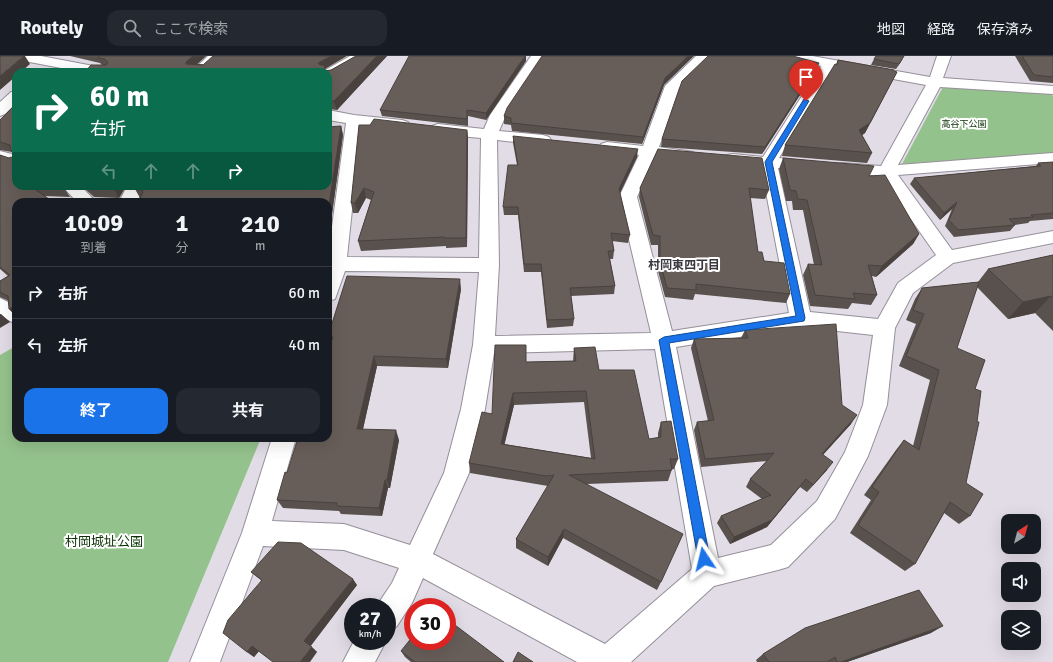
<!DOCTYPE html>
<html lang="ja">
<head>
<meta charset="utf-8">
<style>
	body { margin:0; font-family:Signika,"Noto Sans JP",sans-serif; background:#242831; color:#f1f3f6; height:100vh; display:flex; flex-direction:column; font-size:15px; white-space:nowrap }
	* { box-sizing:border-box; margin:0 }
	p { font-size:13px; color:#9ea1a6 }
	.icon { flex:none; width:22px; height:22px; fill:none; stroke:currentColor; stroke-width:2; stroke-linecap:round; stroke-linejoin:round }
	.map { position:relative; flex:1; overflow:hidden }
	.drawer { position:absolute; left:12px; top:142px; width:320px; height:244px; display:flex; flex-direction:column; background:#171b24; border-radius:12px; box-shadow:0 4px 16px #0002 }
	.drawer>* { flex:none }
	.banner { position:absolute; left:12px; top:12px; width:320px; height:122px; border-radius:12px; box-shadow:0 4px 16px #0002; background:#0b6e4f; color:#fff; overflow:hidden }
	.needle { width:26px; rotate:36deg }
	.fabs { position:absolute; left:1001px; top:458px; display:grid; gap:8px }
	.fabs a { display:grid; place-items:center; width:40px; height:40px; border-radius:8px; background:#171b24; box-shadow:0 4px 16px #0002; font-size:20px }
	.speed { position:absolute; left:344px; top:542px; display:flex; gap:8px; font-size:20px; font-weight:700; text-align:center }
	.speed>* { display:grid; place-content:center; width:52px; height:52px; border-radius:50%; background:#171b24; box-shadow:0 4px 16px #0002; line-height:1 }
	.speed small { font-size:10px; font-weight:400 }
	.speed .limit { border:6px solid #d22; background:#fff; color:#111 }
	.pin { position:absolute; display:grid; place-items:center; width:34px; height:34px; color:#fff; margin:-41px -17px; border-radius:50% 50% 50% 0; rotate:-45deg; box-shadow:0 0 4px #0007 }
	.pin .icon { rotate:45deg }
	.me { position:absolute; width:44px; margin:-22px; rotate:350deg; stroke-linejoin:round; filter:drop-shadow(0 0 3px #0008) }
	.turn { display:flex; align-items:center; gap:14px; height:84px; padding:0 12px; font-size:18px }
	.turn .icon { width:52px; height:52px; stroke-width:2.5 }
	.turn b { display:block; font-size:28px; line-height:34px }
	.lanes { display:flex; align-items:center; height:38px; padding:0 12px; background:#0003; justify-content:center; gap:20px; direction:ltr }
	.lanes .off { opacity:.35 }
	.eta { display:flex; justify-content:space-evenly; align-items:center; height:68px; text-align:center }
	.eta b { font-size:24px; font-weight:700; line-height:28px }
	.primary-button { display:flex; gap:8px; margin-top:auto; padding:8px 12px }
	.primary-button a { flex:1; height:46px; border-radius:12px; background:#1a73e8; color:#fff; font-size:16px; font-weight:700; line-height:46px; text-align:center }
	.primary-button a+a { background:#242831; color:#f1f3f6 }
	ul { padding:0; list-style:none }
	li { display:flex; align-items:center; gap:12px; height:52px; padding:0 12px; border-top:1px solid #363941 }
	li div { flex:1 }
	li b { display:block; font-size:15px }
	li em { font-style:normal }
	header { display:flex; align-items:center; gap:24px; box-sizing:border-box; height:56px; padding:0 20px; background:#171b24; border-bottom:1px solid #363941 }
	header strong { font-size:19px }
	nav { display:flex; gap:22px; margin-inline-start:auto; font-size:14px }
	.search { width:280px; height:36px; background:#242831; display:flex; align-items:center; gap:10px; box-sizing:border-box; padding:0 14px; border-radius:12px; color:#9ea1a6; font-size:15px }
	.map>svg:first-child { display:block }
</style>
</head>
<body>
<header>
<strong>Routely</strong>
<div class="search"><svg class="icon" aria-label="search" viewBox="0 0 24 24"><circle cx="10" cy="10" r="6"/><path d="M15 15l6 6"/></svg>ここで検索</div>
<nav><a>地図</a><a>経路</a><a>保存済み</a></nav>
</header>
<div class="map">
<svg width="1053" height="606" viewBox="0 0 1053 606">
	<rect width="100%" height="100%" fill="#e1dce6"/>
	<g fill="#94c28c">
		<polygon points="943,31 1050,37 1053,40 1053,97 902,108"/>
		<polygon points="16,290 16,382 261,382 168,606 0,606 0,299"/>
	</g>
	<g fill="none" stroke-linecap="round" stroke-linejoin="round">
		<g stroke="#958f99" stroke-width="2">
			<g id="minor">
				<polygon points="12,0 41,0 104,12 109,13 111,16 82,16 19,4 14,3"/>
				<polygon points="208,0 223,0 206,16 191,16"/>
				<polygon points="350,0 367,0 365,3 333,21 328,22 328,16 322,16"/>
				<path d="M531 0H545L506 59 499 75 543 79 549 81 551 84 549 87 543 89 497 84 499 209 495 280 651 277 619 141 639 99 601 94 599 91 601 88 607 86 643 90 665 30 696 0H711L679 32 659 91 693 96 695 99 693 102 687 104 655 101 637 141 672 275 789 257 761 110 727 107 725 103 727 99 733 98 763 101 821 10 784 3 782 0H812L930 21 937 0H951L943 22 1053 30V38L940 31 898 109 1053 97V107L898 119 952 194 1053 175V187L953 207 913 237 895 272 887 349 868 400 835 463 788 511 778 514 714 530 631 606H577L423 522 412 547 397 570 387 575V551H376L392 527 399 512 344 494 263 490 220 606H190L242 477 272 382H296L272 465 344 468 410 489 444 417 461 353 473 289 479 216 345 215 335 243 328 245V200L346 67 328 64V54L354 59 402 64 408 66 410 69 408 72 402 74 361 69 347 201 479 202 481 82 438 78 432 76 430 73 432 70 438 68 484 73 490 59ZM833 12 926 29 881 110 842 107 836 108 834 112 836 116 842 117 881 120 936 199 898 227 878 263 810 256 778 112 810 115 816 114 818 110 816 106 779 102ZM801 271 873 279 863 349 845 396 817 445 771 489 718 502 676 291ZM655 293 692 513 605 588 433 498 469 417 485 353 494 297Z"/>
				<polygon points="16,35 16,47 5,58 0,60 0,46 11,36"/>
				<polygon points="0,95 16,99 16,109 0,105"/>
				<polygon points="62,130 81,130 96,146 77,146"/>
				<polygon points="127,130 145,130 137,146 119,146"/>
				<polygon points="0,242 16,250 16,268 0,260"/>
				<polygon points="354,585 386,585 375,606 343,606"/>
			</g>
		</g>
		<use href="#minor" fill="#fff" fill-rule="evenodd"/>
	</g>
	<g fill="#59514d" fill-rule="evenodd">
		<polygon points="70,0 206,0 197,8 325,13 326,14 331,14 356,0 387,0 337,54 328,53 328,16 102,9 100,7"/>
		<polygon points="1015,0 1053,0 1053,27 1030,25"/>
		<polygon points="874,3 902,4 896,13 871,9"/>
		<polygon points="838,4 897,16 865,77 862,79 872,97 867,107 782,100 785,89 836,8"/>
		<polygon points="526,5 486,64 468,60 468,70 382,60 380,54"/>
		<polygon points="816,14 762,98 661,91 662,83"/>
		<polygon points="664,29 642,88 512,75 511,69 504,68 504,60"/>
		<polygon points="16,48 12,96 0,94 0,64"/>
		<polygon points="359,69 467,74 468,83 467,191 446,192 446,190 361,195 358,185 371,144 366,142 358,157 353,157 351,147"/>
		<polygon points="341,70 343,79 332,158 328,158 328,146 140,142 135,133"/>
		<polygon points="513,80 637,101 620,137 630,179 628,187 612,185 614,195 613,203 610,203 615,230 614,238 571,240 574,263 573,270 547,272 541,216 524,216 518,159 504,159 503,151 517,109 513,87"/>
		<polygon points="658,93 769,134 765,143 750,142 758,196 764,205 790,238 786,247 695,238 693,244 665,241 658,215 658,189 651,189 639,141 640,132"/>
		<polygon points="0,99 16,130 64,132 70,141 45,140 16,146 16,260 9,253 9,245 0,241 0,225 8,220 0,213"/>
		<polygon points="783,102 869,120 919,178 913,188 876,221 872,220 877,239 871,249 852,247 848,253 810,250 803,219 808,208 814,209 803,154 793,154 792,145 786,145 779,113"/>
		<polygon points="1053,106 1053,163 1030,165 1028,167 1015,169 1010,175 954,181 945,170 952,153 940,164 910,128 914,122 1036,110 1038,107"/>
		<polygon points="82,130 126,130 119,142 94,141"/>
		<polygon points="1053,199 1053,275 1035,257 1008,263 977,231 957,292 975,333 966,427 970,460 959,468 944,457 915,508 905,515 850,477 871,444 864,439 896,394 904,384 913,390 930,324 899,310 916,268 906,264 915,243 922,232 978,226 988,213"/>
		<polygon points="461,233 448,312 377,310 363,373 399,384 390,432 388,432 382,460 341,458 339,455 283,452 277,444 287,417 328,382 331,287 328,280"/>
		<polygon points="745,274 842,349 851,368 823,399 827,414 807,436 800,431 767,471 730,488 717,467 721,460 762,443 746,431 750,423 767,405 701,411 694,374 697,366 708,365 691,292 694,283 741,282"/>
		<path d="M574 292 599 314 649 383 658 382V377L661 366 678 403 674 413H672L668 425 587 428 661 526 657 534 563 482 548 510 516 492V483L548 430 470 417 469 407 492 358 526 306 573 305ZM584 346 591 402 504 388 514 349Z"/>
		<polygon points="251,516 357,529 310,590 317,596 259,595 254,601 247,596 262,525"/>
		<polygon points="931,577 847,606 757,606 756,604 763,598"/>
		<polygon points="401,595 504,606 411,606 405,601"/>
	</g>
	<g fill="#49423e">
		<polygon points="24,0 25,0 30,8 21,16 16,16 16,20 0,34 0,20"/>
		<polygon points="193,0 206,0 190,15 186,8 186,6"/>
		<polygon points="331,0 347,0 325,13 326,16 318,7"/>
		<polygon points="377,0 387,0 337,54 334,45"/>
		<polygon points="525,0 526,0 526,5 486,64 486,57"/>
		<polygon points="688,0 694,0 664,29 642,88 643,81 665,22"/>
		<polygon points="904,0 902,4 896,13 899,8"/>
		<polygon points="819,7 816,14 762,98 765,91"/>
		<polygon points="897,16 865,77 854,85 859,74"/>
		<polygon points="341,70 343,79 332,158 329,149"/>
		<polygon points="467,74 468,83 467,191 466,182"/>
		<polygon points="16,90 16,102 11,95"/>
		<polygon points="638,93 637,101 618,141 619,133"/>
		<polygon points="115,130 126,130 119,142 114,133"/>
		<polygon points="364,132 366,142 358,157 355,147"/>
		<polygon points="957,146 952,153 940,164 944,157"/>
		<polygon points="919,178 913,188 876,221 882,210"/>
		<polygon points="460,223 461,233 448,312 446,303"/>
		<polygon points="1051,240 1035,257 1008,263 1023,246"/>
		<polygon points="16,249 16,260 9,253"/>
		<polygon points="0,258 1,258 10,266 0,272"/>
		<polygon points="374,300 377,310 361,382 357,373"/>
		<polygon points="513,337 514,349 502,399 501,388"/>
		<polygon points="857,359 851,368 816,406 822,398"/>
		<polygon points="396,374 399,384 390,432 387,424"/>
		<polygon points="833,406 827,414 807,436 813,429"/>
		<polygon points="806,423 767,471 730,488 734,481"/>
		<polygon points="385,424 388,432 382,460 379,452"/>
		<polygon points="564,473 563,482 548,510 548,501"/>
		<polygon points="353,523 357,529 310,591 304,585"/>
		<polygon points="943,570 931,577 847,606 841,606"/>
		<polygon points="252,590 259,595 254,601 247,596"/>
		<polygon points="312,591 317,596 310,606 300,606"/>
	</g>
	<g fill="#685e59" stroke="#49423e" fill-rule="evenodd">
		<polygon points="0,0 24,0 0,20"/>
		<polygon points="99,0 193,0 186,6 186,8 203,9 213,0 331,0 318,7 320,9 324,9 325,15 331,14 356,0 377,0 334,45 328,45 328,16 85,16 91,9 106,9 108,7 105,3 98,2"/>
		<polygon points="409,0 525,0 486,57 467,54 467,63 380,54"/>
		<polygon points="542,0 688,0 665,22 643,81 511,67 511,62 504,60 507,52"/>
		<polygon points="708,0 793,0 819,7 765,91 662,83 682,25"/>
		<polygon points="876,0 904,0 899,8 874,3"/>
		<polygon points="1022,0 1053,0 1053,21 1034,19"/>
		<polygon points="838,4 894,14 894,15 897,16 870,67 859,74 872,97 785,89 835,8 837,9"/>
		<polygon points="16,48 16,90 11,95 10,89 0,86 0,64"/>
		<polygon points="374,63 467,74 466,182 444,182 444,181 358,185 374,136 364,132 355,147 351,147 359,69 370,69"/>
		<polygon points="341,70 329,149 328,149 328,146 138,146 143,136 142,136 143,134 135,133 137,130 328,130 328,71"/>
		<polygon points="513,80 638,93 619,133 630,179 611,177 614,195 608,195 615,230 570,232 574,263 547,264 541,208 524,208 518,151 503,151 508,109 518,109"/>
		<polygon points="658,93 762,102 769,134 749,132 758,196 762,196 764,205 784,207 790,238 696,228 696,234 667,232 660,205 660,180 653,179 640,132"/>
		<polygon points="0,99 9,102 11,101 16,104 16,130 62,130 64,132 32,131 53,146 16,146 16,249 9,253 8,240 0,236 0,225 10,219 0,211"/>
		<polygon points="783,102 874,110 869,120 885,119 919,178 882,210 868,209 877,239 853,237 855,243 815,239 808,208 822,209 807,144 798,143 796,135 790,134"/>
		<polygon points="1053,106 1053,157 1031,159 1033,161 1009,163 1015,169 958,174 949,164 957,146 944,157 914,122 1041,110 1038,107"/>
		<polygon points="85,130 115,130 114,133 88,132"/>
		<polygon points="1053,199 1053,242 1051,240 1023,246 988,213"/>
		<polygon points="347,220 460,223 446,303 374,300 357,373 396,374 387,424 385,424 379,452 337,450 337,447 277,444 285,416 287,417 298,382 328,382 328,296 333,281 328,280"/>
		<polygon points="979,226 957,292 985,304 975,333 981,335 977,366 979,366 966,427 983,438 970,460 950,446 915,508 858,469 879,436 872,431 904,384 919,394 939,314 906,300 924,258 913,254 922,232"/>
		<polygon points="836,268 842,349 857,359 822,398 833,406 813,429 806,423 772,464 734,481 721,460 771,439 750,423 774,397 705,403 697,366 714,364 694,283 748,282 745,274"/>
		<path d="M495 289H526V306L576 305 574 292 595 291 599 314H634L649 383 661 381V366L671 365 678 403H670L672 414 569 419 683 478 661 526 564 473 548 501 516 483 554 419 546 420 469 407 482 356 492 358ZM586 335 595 403 501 388 513 337Z"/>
		<polygon points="278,486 301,487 353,523 304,585 312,591 300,606 273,606 252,590 247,596 223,577 228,564 262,524 251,516"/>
		<polygon points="919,534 943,570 841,606 837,606 835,601 827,606 769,606 763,598 805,572"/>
		<polygon points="447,563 504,606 415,606 401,595 413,580 413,585 447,585"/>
		<polygon points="518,596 533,606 513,606"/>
	</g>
	<polygon fill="#1a73e8" stroke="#114b97" points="804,43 809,45 772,106 805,262 804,265 669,287 710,503 708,507 704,508 700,507 698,503 659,284 664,281 796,260 765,106"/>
	<g text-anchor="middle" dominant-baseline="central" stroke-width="4" stroke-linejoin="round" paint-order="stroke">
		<g font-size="9" fill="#0b3304" stroke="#fff">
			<text x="964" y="68">高谷下公園</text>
		</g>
		<g font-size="12" font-weight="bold" fill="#3b373f" stroke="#fff">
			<text x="684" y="209">村岡東四丁目</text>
		</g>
		<g font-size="13" fill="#0b3304" stroke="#fff">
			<text x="104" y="486">村岡城址公園</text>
		</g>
	</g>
</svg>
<div class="fabs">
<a><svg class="needle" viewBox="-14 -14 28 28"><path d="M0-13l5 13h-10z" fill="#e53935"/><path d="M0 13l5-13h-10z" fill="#9ea1a6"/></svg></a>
<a><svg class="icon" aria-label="sound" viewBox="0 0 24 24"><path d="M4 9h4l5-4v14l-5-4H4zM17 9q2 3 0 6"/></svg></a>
<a><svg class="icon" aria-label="layers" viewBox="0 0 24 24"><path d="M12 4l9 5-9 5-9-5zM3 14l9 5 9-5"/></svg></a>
</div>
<div class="speed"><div>27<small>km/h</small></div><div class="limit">30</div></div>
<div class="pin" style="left:806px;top:45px;background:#d93025"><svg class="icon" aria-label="arrive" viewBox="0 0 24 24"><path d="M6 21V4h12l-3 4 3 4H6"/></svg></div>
<svg class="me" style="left:704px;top:503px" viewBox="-20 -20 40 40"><path d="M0-17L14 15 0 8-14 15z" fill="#1a73e8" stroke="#fff" stroke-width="4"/></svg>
<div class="banner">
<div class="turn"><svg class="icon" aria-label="right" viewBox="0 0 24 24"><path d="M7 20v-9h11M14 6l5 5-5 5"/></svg><div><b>60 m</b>右折</div></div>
<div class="lanes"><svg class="icon off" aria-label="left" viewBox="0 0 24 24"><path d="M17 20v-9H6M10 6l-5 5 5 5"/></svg><svg class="icon off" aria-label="ahead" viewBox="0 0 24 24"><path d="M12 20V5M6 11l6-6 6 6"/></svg><svg class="icon off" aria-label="ahead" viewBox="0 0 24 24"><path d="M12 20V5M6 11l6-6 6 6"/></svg><svg class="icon" aria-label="right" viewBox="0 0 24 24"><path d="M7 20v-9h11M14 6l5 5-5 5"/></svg></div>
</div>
<section class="drawer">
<div class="eta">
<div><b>10:09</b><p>到着</p></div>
<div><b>1</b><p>分</p></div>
<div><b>210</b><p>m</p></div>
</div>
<ul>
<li><svg class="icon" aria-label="right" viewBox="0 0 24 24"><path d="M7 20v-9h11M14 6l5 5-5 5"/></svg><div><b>右折</b></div><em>60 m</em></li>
<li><svg class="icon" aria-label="left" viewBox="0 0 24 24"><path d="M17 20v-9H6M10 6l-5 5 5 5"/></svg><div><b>左折</b></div><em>40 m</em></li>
</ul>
<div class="primary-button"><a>終了</a><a>共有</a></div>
</section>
</div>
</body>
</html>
